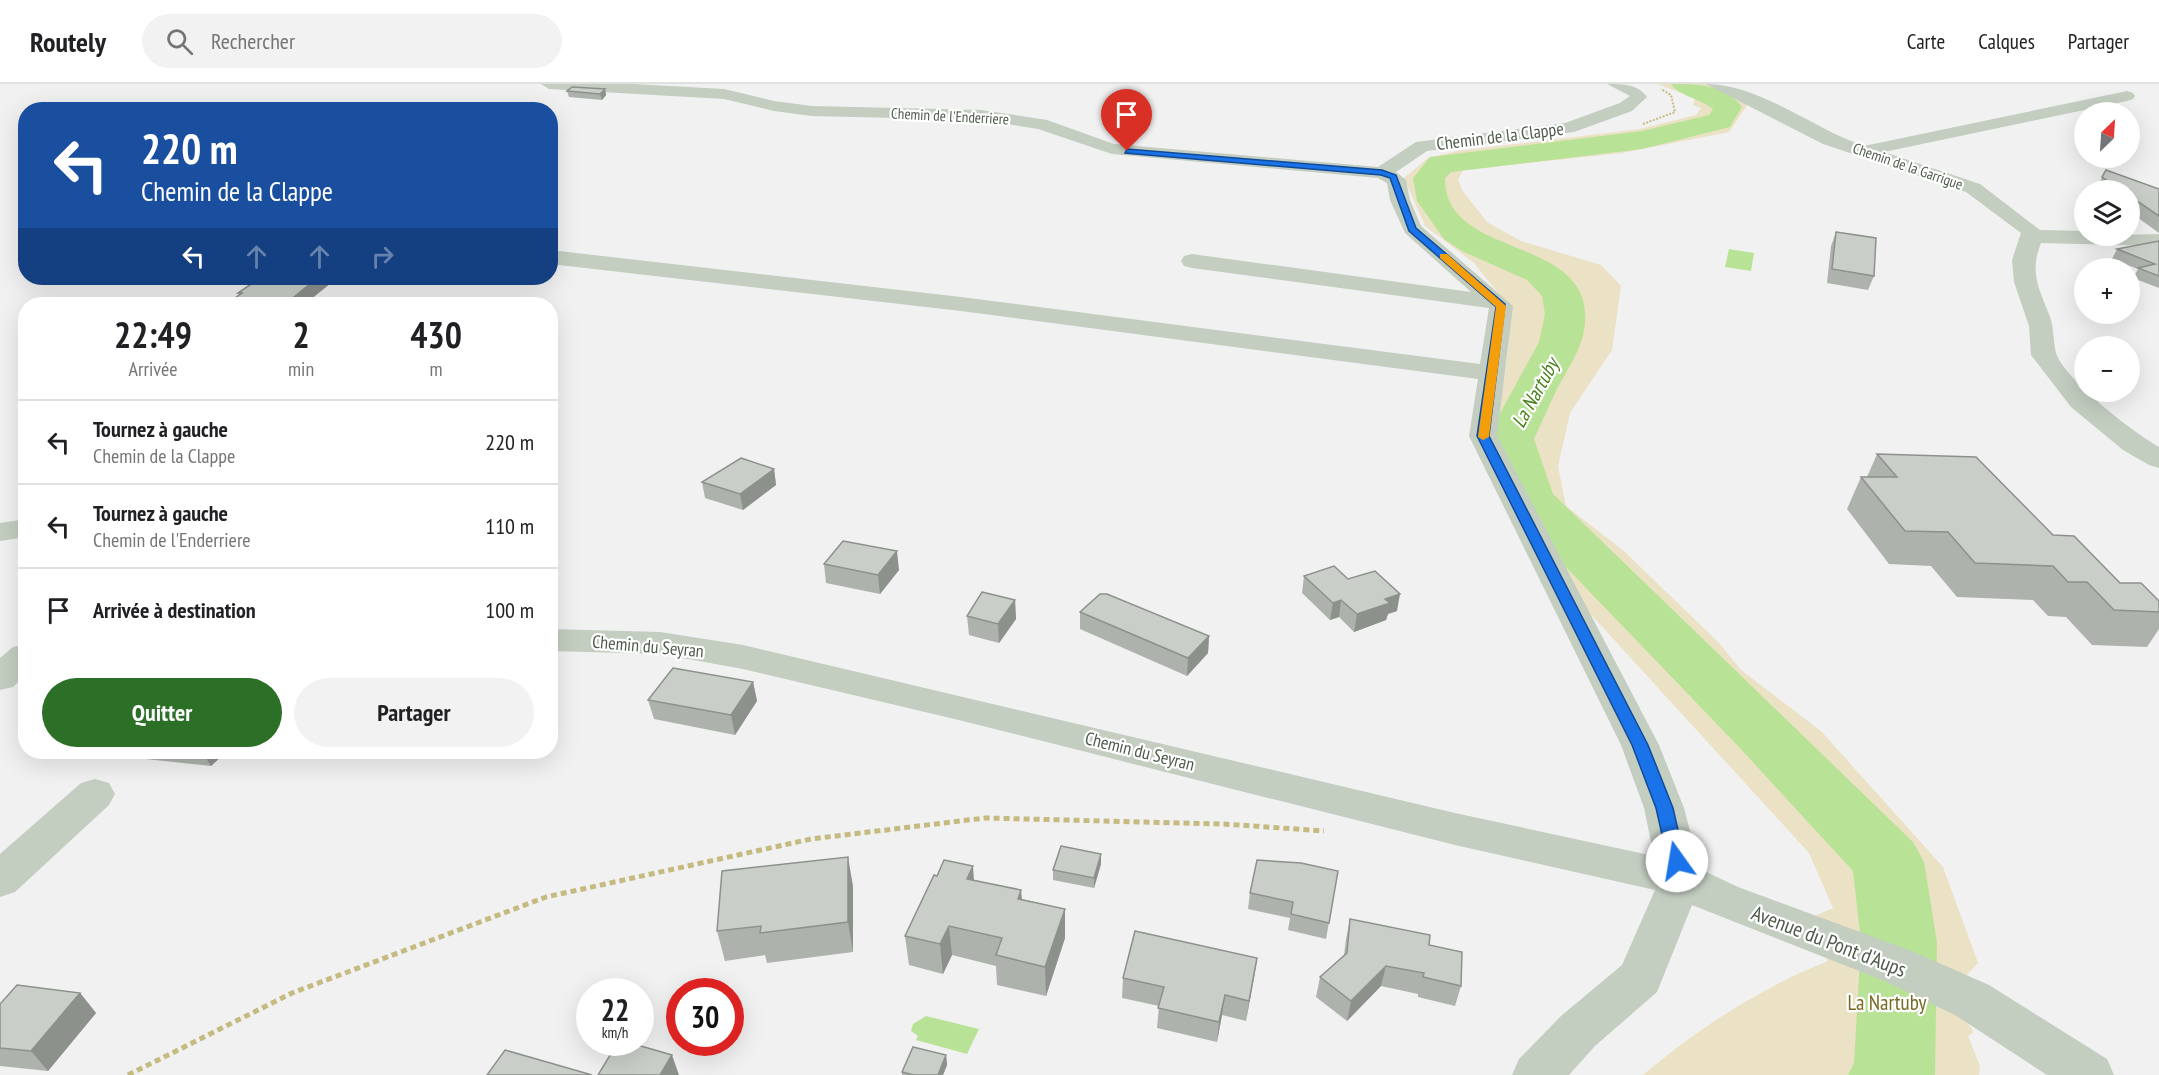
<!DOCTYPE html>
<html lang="fr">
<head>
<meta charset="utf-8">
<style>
	body { margin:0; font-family:"PT Sans Narrow",sans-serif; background:#f2f2f2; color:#202124; height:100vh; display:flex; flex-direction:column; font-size:22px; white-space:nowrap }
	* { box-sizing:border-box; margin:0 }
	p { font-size:20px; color:#757577 }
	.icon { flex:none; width:33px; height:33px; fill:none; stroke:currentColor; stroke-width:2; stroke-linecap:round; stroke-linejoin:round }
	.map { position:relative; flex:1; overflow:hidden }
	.details { position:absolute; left:18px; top:213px; width:540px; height:462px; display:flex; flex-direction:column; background:#fff; border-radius:24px; box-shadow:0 6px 24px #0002 }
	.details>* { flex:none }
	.banner { position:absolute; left:18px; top:18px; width:540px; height:183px; border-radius:24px; box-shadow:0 6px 24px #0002; background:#1a4fa0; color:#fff; overflow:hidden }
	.needle { width:39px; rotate:25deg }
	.controls { position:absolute; left:2074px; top:18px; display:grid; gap:12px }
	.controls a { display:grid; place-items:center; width:66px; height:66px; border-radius:50%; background:#fff; box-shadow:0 6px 24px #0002; font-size:30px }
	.speed { position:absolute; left:576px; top:894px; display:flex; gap:12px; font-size:30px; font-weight:700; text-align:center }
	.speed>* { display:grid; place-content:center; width:78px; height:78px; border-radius:50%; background:#fff; box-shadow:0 6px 24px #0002; line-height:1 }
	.speed small { font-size:15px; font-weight:400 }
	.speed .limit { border:9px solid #d22; background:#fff; color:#111 }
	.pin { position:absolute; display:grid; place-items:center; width:51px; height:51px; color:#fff; margin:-62px -26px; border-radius:50% 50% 50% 0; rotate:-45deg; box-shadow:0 0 6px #0007 }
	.pin .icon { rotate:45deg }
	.me { position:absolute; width:66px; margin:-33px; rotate:347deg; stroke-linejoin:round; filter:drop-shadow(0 0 4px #0008) }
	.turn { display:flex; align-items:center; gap:21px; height:126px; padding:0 24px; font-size:27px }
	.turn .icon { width:78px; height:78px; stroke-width:2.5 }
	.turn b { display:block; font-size:42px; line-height:51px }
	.lanes { display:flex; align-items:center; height:57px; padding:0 24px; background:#0003; justify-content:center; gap:30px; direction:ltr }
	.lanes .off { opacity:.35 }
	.eta { display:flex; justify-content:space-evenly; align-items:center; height:102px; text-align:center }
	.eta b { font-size:36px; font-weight:700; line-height:42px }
	.action { display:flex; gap:12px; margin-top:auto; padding:12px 24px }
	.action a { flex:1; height:69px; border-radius:36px; background:#2c7028; color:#fff; font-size:24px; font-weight:700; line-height:69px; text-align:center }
	.action a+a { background:#f2f2f2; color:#202124 }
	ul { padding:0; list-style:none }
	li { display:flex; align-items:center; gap:18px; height:84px; padding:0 24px; border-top:2px solid #e0e0e0 }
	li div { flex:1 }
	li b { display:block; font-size:22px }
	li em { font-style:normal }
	header { display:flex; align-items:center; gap:36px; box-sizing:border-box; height:84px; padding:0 30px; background:#fff; border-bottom:2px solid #e0e0e0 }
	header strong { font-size:28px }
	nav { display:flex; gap:33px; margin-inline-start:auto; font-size:21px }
	.search { width:420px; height:54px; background:#f2f2f2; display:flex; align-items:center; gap:15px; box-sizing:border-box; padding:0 21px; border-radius:33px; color:#757577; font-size:22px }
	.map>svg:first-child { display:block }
</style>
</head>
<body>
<header>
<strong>Routely</strong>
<div class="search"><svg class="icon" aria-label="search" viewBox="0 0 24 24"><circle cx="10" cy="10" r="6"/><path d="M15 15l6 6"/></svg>Rechercher</div>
<nav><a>Carte</a><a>Calques</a><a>Partager</a></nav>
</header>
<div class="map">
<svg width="2159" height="991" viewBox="0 0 2159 991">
	<rect width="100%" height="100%" fill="#f1f1f2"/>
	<path fill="#ebe1c4" d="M1657 0H1707L1748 20 1729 48 1622 69 1463 86 1458 96 1462 106 1487 138 1521 157 1601 181 1621 202 1612 266 1570 329 1558 382 1566 422 1625 468 1719 559 1741 586 1821 647 1943 783 1978 879 1958 901 1963 933 1974 948 1968 952 1980 982 1979 991H1643C1697 945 1762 903 1828 877L1803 837 1833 824 1809 769 1585 524 1494 367 1508 266 1510 224 1474 179 1425 142 1404 94 1428 74 1457 67 1640 45 1696 31 1701 24 1693 21 1695 14Z"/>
	<g fill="#b8e396">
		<polygon points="1729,165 1754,169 1751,187 1725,183"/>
		<polygon points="926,932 979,945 967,970 916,956 918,952 911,947 913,940"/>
	</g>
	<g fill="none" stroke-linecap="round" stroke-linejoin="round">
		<path fill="#b8e396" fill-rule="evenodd" d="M1671 0C1698 0 1725 0 1742 23L1730 43 1642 65 1451 88 1445 94C1444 179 1601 148 1584 247 1580 268 1567 286 1557 305 1549 321 1542 338 1534 355L1553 410 1913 758 1924 778 1937 858 1935 991H1848L1854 979 1861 858 1853 787 1738 662 1512 427 1505 416 1486 355 1539 258 1545 230 1542 212 1527 196 1462 167 1444 155 1417 117 1413 94 1430 73 1642 47 1709 31 1713 25C1701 15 1679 12 1671 0Z"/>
		<polyline stroke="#c5bb80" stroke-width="2" stroke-dasharray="2 1.5" stroke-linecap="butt" points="1643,40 1675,28 1671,11 1661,5"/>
		<polyline stroke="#c5bb80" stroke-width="5" stroke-dasharray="6 4" stroke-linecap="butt" points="128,991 292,909 546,813 811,755 985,734 1224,740 1324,747"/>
		<g fill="#c3cdc0" fill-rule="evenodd">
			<path d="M541 0H633L724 5 774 17 812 22 981 26 1047 36 1114 60 1378 83 1416 58 1565 39 1620 19 1630 12 1607 0C1623 0 1638 0 1647 13L1632 27 1574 48 1427 67 1396 88 1406 96 1410 116 1421 142 1513 222 1497 352 1659 661 1684 724 1700 785 1738 803 1914 868 1989 901 2107 975 2114 991H2047L1955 931 1882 896 1692 821 1657 908 1595 962 1569 991H1512L1519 975 1561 932 1622 881 1655 806 1455 761 963 637 743 585 660 570 550 567V545L660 548 743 561 1455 729 1654 772 1644 724 1621 661 1469 352 1478 295 961 227 550 180V166L961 213 1480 280 1489 224 1192 184 1184 182 1181 177 1184 172 1192 170 1471 208 1405 149 1390 116 1387 99 1378 94 1112 70 1038 45 981 36 812 32 774 27 724 15 549 5Z"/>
			<path d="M1706 0C1760 0 1813 45 1864 62L2127 7 2133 9 2135 12 2133 15 2127 17 1884 68 1980 100 2040 146 2085 147V152L2159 150V162L2041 159C2029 189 2039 204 2050 233 2054 244 2053 257 2056 269 2065 296 2133 348 2159 363V384L2149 381 2123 366 2071 323 2031 271 2029 242 2014 198 2012 176 2021 149 1966 108 1823 60Z"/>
			<polygon points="26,435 26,453 0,457 0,439"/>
			<polygon points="26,560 26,591 13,603 0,606 0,574 13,563"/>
			<polygon points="95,695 109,699 115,710 109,721 15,808 0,813 0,770 81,699"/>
		</g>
	</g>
	<g fill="#adb2ac">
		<polygon points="605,5 606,11 602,16 569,13 567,7"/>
		<polygon points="2106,86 2159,105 2159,149 2130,128 2130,106 2099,106 2096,105"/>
		<polygon points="1836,148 1874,192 1868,206 1827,199 1831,162"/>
		<polygon points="2159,157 2159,204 2133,194 2138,185 2112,175 2117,165"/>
		<polygon points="260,194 337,194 305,220 233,220 232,216 239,211 238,209"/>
		<polygon points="1877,370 2053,451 2120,499 2159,517 2159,545 2147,563 2092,561 2066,533 2048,532 2033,516 1957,513 1931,482 1889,480 1847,425 1861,393 1867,393"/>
		<polygon points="774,385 776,401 743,426 705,414 702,398"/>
		<polygon points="824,480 899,486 880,510 826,499"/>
		<polygon points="1304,492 1348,495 1397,527 1388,530 1386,536 1354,548 1339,533 1330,536 1302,509"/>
		<polygon points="1015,516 1016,535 999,559 969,551 967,532"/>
		<polygon points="1080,528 1209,552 1208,569 1187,592 1080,545"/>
		<polygon points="753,598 757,617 735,651 654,635 648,616"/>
		<polygon points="132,668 226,668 211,682 136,674"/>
		<polygon points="1101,770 1101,780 1094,804 1053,796 1053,786"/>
		<polygon points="1338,787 1326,855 1288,846 1290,834 1248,825 1250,809"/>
		<polygon points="974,796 1021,806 1022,815 1065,825 1065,854 1046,912 997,901 996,882 952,871 943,890 909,881 905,852"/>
		<polygon points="853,802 853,868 767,879 765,871 725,877 717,847"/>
		<polygon points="1350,835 1429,861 1461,902 1455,922 1418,913 1418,910 1381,902 1347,937 1316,913 1320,893 1344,871 1346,855"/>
		<polygon points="1257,874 1246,937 1222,931 1217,958 1157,944 1159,922 1122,914 1123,894"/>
		<polygon points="80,909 96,929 48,987 0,982 0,920"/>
		<polygon points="946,971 947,981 943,991 902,991 902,988"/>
	</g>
	<g fill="#8d918c">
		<polygon points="605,5 606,11 602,16 600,10"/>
		<polygon points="317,194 337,194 305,220 290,220 289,217"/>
		<polygon points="774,385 776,401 743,426 740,410"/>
		<polygon points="897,467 899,486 880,510 878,491"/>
		<polygon points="1400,510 1397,527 1388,530 1386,536 1354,548 1357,530 1385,515"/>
		<polygon points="1015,516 1016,535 999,559 998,540"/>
		<polygon points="1341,516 1339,533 1330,536 1333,519"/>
		<polygon points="1209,552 1208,569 1187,592 1188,574"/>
		<polygon points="753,598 757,617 735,651 731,631"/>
		<polygon points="202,668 226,668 211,682"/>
		<polygon points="1101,770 1101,780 1094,804 1094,794"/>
		<polygon points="848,773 853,802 853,868 848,838"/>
		<polygon points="973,782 975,812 967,795"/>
		<polygon points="1021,806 1023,836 1018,815"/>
		<polygon points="1065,825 1065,854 1046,912 1045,883"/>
		<polygon points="949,842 952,871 943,890 940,860"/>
		<polygon points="1257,874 1254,894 1246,937 1249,917"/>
		<polygon points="1386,882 1381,902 1347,937 1351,917"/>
		<polygon points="80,909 96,929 48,987 31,967"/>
		<polygon points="1225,911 1222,931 1217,958 1219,938"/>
		<polygon points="672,971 679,991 660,991"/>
		<polygon points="946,971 947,981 943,991 938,991"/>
	</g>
	<g fill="#c9cfc8" stroke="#8d918c" stroke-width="1.5">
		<polygon points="572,3 605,5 600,10 567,7"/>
		<polygon points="2106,86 2159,105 2159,132 2130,112 2130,106 2121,106 2102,93"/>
		<polygon points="1836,148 1876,154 1874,192 1832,185"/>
		<polygon points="2159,157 2159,192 2138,184 2155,180 2117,165"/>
		<polygon points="260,194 317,194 289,217 232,216 242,209 238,209"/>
		<polygon points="1877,370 1976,373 2053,451 2074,452 2120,499 2141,499 2159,517 2159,528 2114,526 2087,498 2068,498 2053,482 1975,479 1948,448 1905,447 1861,393 1897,393"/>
		<polygon points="741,374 774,385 740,410 702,398"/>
		<polygon points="843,457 897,467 878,491 824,480"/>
		<polygon points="1334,482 1348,495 1375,487 1400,510 1385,515 1390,519 1357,530 1341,516 1333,519 1304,492"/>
		<polygon points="982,508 1015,516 998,540 967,532"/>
		<polygon points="1100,510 1107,510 1209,552 1188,574 1080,528"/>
		<polygon points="673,584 753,598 731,631 648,616"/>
		<polygon points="1061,762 1101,770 1094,794 1053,786"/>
		<polygon points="848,773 848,838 760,849 761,842 717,847 722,787"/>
		<polygon points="944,776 973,782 967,795 1021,806 1018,815 1065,825 1045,883 996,871 1002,854 949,842 940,860 905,852 934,791 937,792"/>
		<polygon points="1257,776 1301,779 1338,787 1329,839 1291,830 1293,818 1250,809"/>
		<polygon points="1350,835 1430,851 1429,861 1462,868 1461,902 1423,893 1424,889 1386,882 1351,917 1320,893 1347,869"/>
		<polygon points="1135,847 1257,874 1249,917 1225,911 1219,938 1158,924 1164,903 1123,894"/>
		<polygon points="17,901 80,909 31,967 0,964 0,920"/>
		<polygon points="618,958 627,958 672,971 660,991 598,991"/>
		<polygon points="913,963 946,971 938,991 914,991 902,988"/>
		<polygon points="505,966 592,991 487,991"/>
	</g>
	<polygon fill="#1a73e8" stroke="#114b97" stroke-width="1.5" points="1127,65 1382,86 1396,91 1416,144 1505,220 1489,352 1648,661 1673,724 1685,777 1683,782 1670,782 1668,777 1656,724 1632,661 1477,352 1496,223 1409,147 1390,94 1381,91 1125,69"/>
	<polygon fill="#f59e0b" points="1440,170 1447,170 1506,222 1489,353 1483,356 1478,353 1496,223 1440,174"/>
	<g text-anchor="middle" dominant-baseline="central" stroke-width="4.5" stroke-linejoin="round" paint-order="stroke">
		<g font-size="15" fill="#4d5c4a" stroke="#fff">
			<text transform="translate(950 32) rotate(3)">Chemin de l'Enderriere</text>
			<text transform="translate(1908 82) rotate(19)">Chemin de la Garrigue</text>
		</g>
		<g font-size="18" fill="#4d5c4a" stroke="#fff">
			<text transform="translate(1500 52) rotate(-7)">Chemin de la Clappe</text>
			<text transform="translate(648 562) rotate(5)">Chemin du Seyran</text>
			<text transform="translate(1140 667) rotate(14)">Chemin du Seyran</text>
		</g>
		<g font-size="20" font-style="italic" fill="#47811a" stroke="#fff">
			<text transform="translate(1535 309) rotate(-61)">La Nartuby</text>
		</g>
		<g font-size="21" fill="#4d5c4a" stroke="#fff">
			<text transform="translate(1829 857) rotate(21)">Avenue du Pont d'Aups</text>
		</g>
		<g font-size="21" fill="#766a22" stroke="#fff">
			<text x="1887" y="918">La Nartuby</text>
		</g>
	</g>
</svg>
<div class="controls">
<a><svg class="needle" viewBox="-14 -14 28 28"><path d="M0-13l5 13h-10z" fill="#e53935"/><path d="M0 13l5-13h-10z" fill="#757577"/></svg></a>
<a><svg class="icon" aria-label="layers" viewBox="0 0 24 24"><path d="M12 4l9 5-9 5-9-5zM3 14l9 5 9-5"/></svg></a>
<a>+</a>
<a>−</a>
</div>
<div class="speed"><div>22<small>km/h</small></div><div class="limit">30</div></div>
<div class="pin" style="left:1127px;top:67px;background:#d93025"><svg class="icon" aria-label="arrive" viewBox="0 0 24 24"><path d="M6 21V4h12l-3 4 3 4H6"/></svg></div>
<svg class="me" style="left:1677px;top:777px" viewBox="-20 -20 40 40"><circle r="19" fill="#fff"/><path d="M0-13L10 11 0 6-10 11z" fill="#1a73e8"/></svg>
<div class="banner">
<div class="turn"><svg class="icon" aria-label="left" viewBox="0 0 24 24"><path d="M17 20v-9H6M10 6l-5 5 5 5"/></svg><div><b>220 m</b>Chemin de la Clappe</div></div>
<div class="lanes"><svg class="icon" aria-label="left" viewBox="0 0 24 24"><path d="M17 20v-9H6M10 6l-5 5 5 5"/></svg><svg class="icon off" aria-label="ahead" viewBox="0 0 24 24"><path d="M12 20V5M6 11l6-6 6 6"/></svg><svg class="icon off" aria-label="ahead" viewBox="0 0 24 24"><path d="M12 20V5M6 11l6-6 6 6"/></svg><svg class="icon off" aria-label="right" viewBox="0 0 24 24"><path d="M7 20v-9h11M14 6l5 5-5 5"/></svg></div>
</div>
<section class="details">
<div class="eta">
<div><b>22:49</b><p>Arrivée</p></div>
<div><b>2</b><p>min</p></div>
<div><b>430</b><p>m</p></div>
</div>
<ul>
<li><svg class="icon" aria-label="left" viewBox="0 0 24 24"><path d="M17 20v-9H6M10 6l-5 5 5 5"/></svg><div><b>Tournez à gauche</b><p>Chemin de la Clappe</p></div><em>220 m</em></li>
<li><svg class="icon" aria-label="left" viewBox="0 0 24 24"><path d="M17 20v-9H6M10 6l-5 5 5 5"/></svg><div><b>Tournez à gauche</b><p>Chemin de l'Enderriere</p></div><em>110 m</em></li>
<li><svg class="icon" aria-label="arrive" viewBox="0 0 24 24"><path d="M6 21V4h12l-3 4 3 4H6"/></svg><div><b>Arrivée à destination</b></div><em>100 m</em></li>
</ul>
<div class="action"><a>Quitter</a><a>Partager</a></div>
</section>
</div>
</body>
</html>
